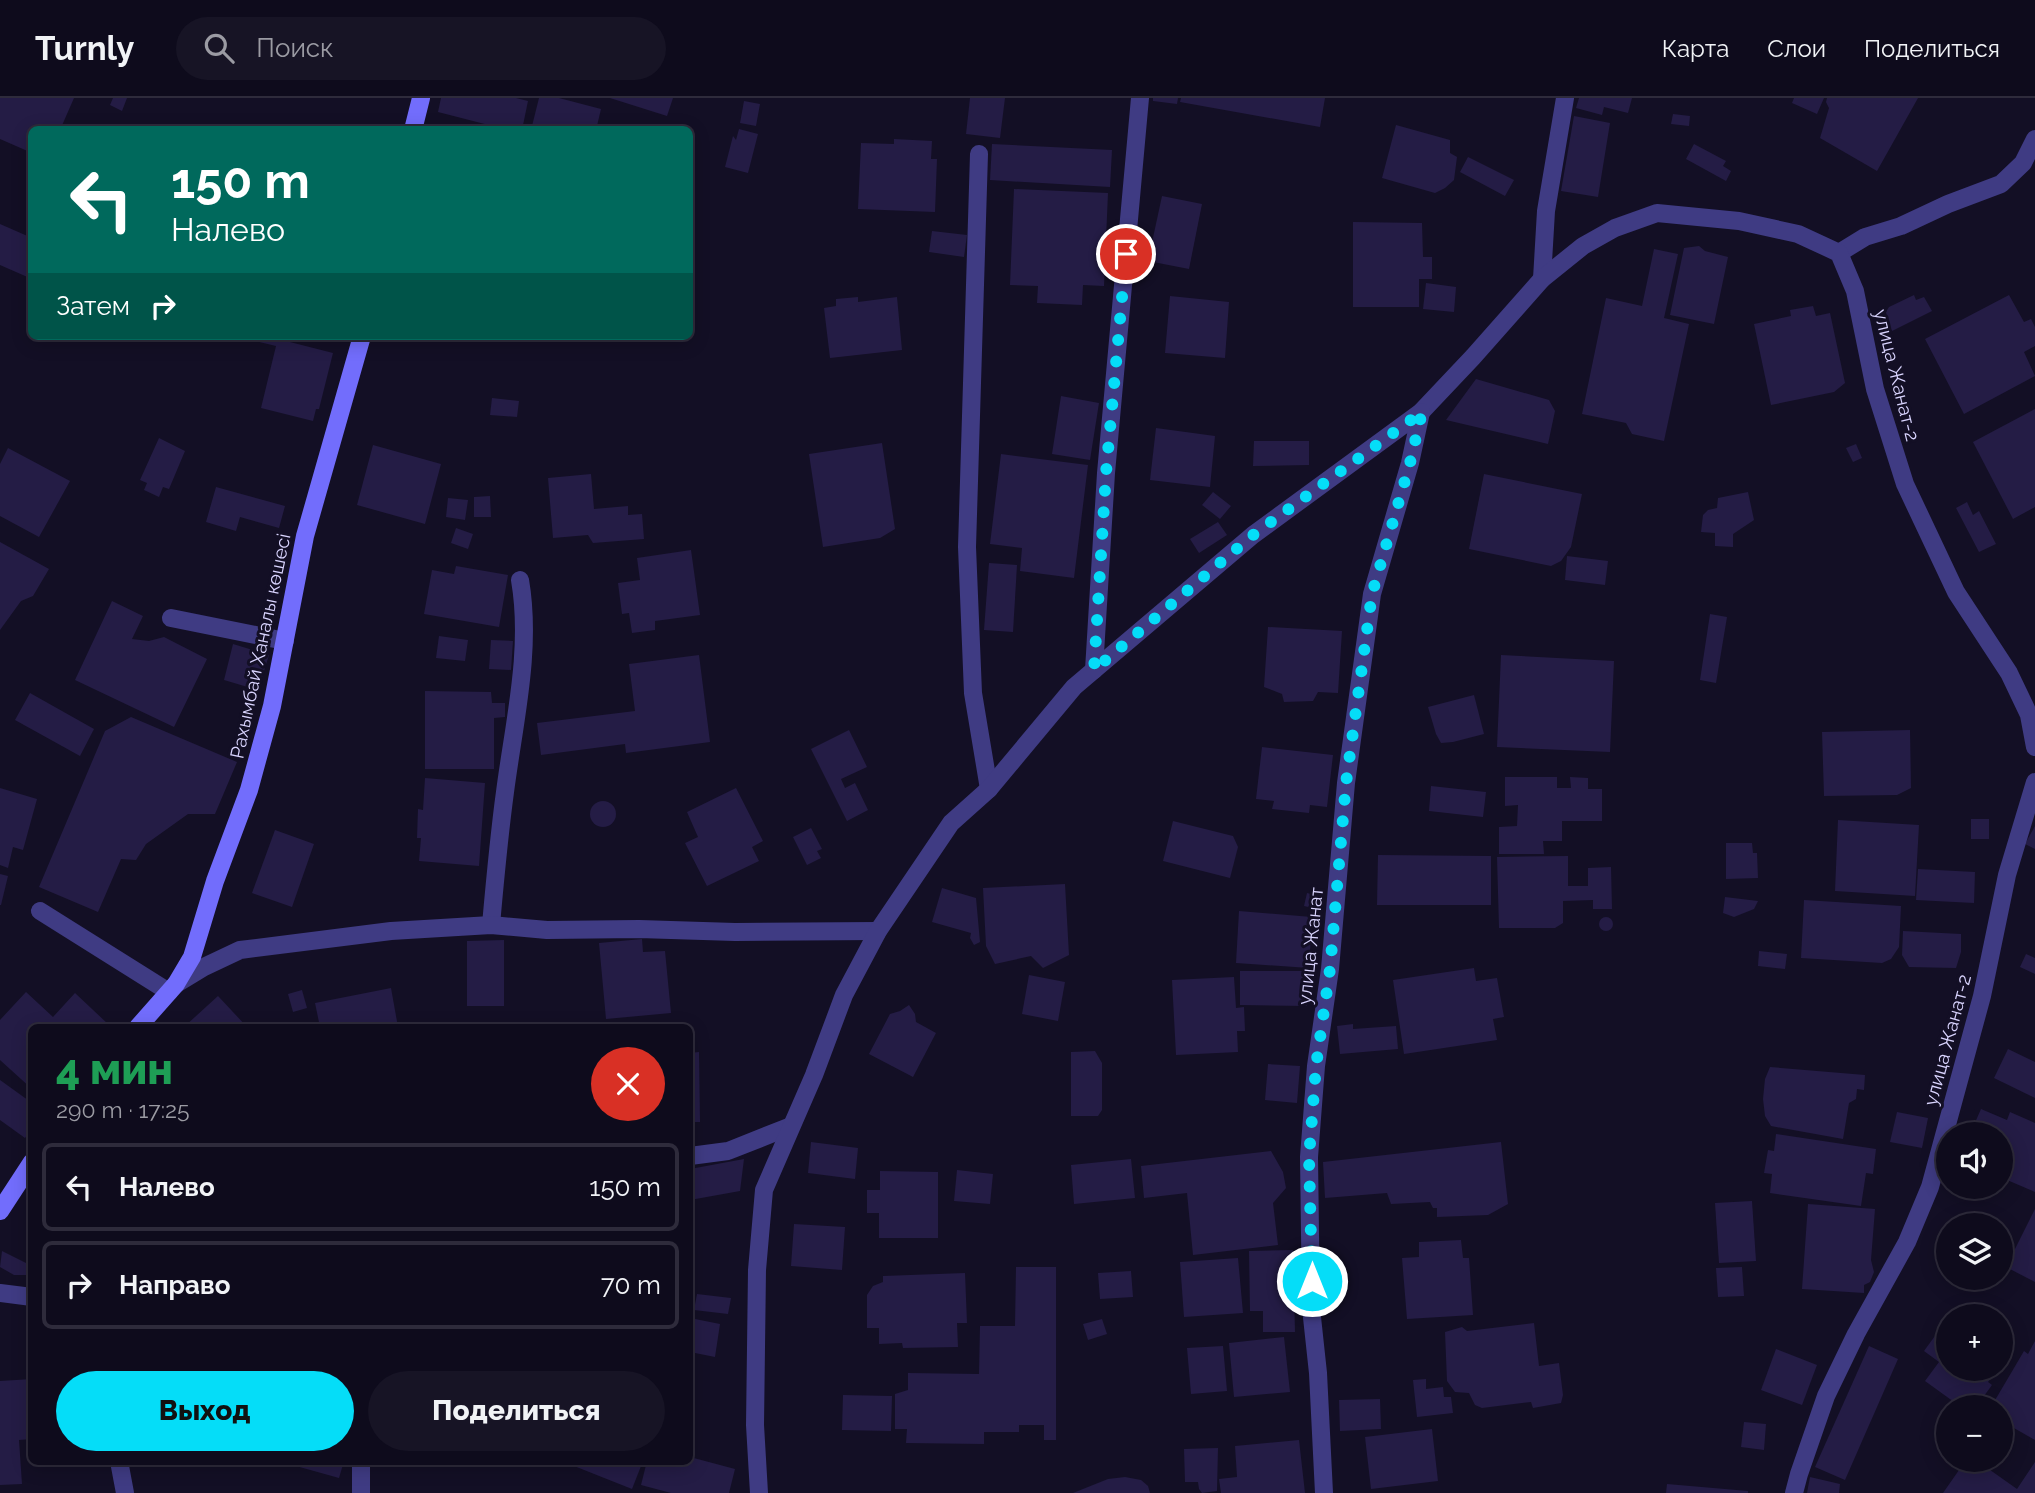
<!DOCTYPE html>
<html lang="ru">
<head>
<meta charset="utf-8">
<style>
	body { margin:0; font-family:Raleway,sans-serif; background:#171425; color:#f1f3f6; height:100vh; display:flex; flex-direction:column; font-size:26px; white-space:nowrap }
	* { box-sizing:border-box; margin:0 }
	p { font-size:23px; color:#9b9ba3 }
	.icon { flex:none; width:38px; height:38px; fill:none; stroke:currentColor; stroke-width:2; stroke-linecap:round; stroke-linejoin:round }
	.map { position:relative; flex:1; overflow:hidden }
	.panel { position:absolute; left:28px; top:926px; width:665px; height:441px; display:flex; flex-direction:column; background:#0e0b1c; border-radius:10px; box-shadow:0 4px 18px #0003,0 0 0 2px #2e2b3b }
	.panel>* { flex:none }
	.banner { position:absolute; left:28px; top:28px; width:665px; height:214px; border-radius:10px; box-shadow:0 4px 18px #0003,0 0 0 2px #2e2b3b; background:#00695c; color:#fff; overflow:hidden }
	.tools { position:absolute; left:1936px; top:1024px; display:grid; gap:14px }
	.tools a { display:grid; place-items:center; width:77px; height:77px; border-radius:50%; background:#0e0b1c; box-shadow:0 4px 18px #0003,0 0 0 2px #2e2b3b; font-size:35px }
	.pin { position:absolute; display:grid; place-items:center; width:60px; height:60px; color:#fff; margin:-30px; border:4px solid #fff; border-radius:50%; box-shadow:0 2px 7px #0007 }
	.me { position:absolute; width:77px; margin:-38px; rotate:0deg; stroke-linejoin:round; filter:drop-shadow(0 0 5px #0008) }
	.turn { display:flex; align-items:center; gap:24px; height:147px; padding:0 28px; font-size:32px }
	.turn .icon { width:91px; height:91px; stroke-width:2.5 }
	.turn b { display:block; font-size:49px; line-height:60px }
	.then { display:flex; align-items:center; height:66px; padding:0 28px; background:#0003; gap:14px; font-size:26px }
	.round { display:grid; place-items:center; flex:none; width:74px; height:74px; border-radius:37px; background:#171425 }
	.summary { display:flex; align-items:center; justify-content:space-between; height:119px; padding:0 28px }
	h1 { font-size:42px; font-weight:800; line-height:52px; color:#1e9e55 }
	.primary-button { display:flex; gap:14px; margin-top:auto; padding:14px 28px }
	.primary-button a { flex:1; height:80px; border-radius:42px; background:#05ddf8; color:#111; font-size:28px; font-weight:800; line-height:80px; text-align:center }
	.primary-button a+a { background:#171425; color:#f1f3f6 }
	ul { padding:0; list-style:none }
	li { display:flex; align-items:center; gap:21px; height:88px; margin:0 14px 10px; padding:0 14px; border:4px solid #2e2b3b; border-radius:10px }
	li div { flex:1 }
	li b { display:block; font-size:26px }
	li em { font-style:normal }
	header { display:flex; align-items:center; gap:42px; box-sizing:border-box; height:98px; padding:0 35px; background:#0e0b1c; border-bottom:2px solid #2e2b3b }
	header strong { font-size:33px }
	nav { display:flex; gap:38px; margin-inline-start:auto; font-size:24px }
	.search { width:490px; height:63px; background:#171425; display:flex; align-items:center; gap:18px; box-sizing:border-box; padding:0 24px; border-radius:38px; color:#9b9ba3; font-size:26px }
	.map>svg:first-child { display:block }
</style>
</head>
<body>
<header>
<strong>Turnly</strong>
<div class="search"><svg class="icon" aria-label="search" viewBox="0 0 24 24"><circle cx="10" cy="10" r="6"/><path d="M15 15l6 6"/></svg>Поиск</div>
<nav><a>Карта</a><a>Слои</a><a>Поделиться</a></nav>
</header>
<div class="map">
<svg width="2035" height="1395" viewBox="0 0 2035 1395">
	<rect width="100%" height="100%" fill="#130f25"/>
	<g fill="#241c45">
		<polygon points="0,0 74,0 60,32 32,32 32,55 0,41"/>
		<polygon points="113,0 127,0 122,13 110,7"/>
		<polygon points="441,0 516,0 528,3 522,32 508,32 438,14"/>
		<polygon points="539,0 559,0 601,11 596,32 531,32"/>
		<polygon points="610,0 673,0 667,18"/>
		<polygon points="970,0 1005,0 1000,40 966,36"/>
		<polygon points="1153,0 1178,0 1177,6 1153,3"/>
		<polygon points="1181,0 1325,0 1320,29 1180,4"/>
		<polygon points="1579,0 1632,0 1628,15 1604,9 1602,17 1576,10"/>
		<polygon points="1794,0 1824,0 1817,16 1792,5"/>
		<polygon points="1827,0 1918,0 1877,73 1820,40 1829,10 1826,4"/>
		<polygon points="744,3 760,6 756,28 740,25"/>
		<polygon points="1673,16 1690,18 1689,28 1671,26"/>
		<polygon points="1574,18 1610,25 1598,99 1561,93"/>
		<polygon points="1396,27 1450,42 1450,55 1457,59 1454,82 1445,90 1435,95 1382,80"/>
		<polygon points="739,31 758,36 748,75 725,69 733,38 736,42"/>
		<polygon points="894,41 932,43 931,61 937,61 935,114 858,111 861,45 894,46"/>
		<polygon points="992,46 1112,52 1110,89 990,82"/>
		<polygon points="1694,46 1726,63 1723,68 1731,73 1726,83 1686,61"/>
		<polygon points="1468,59 1514,82 1505,98 1460,74"/>
		<polygon points="1014,91 1108,95 1104,188 1083,187 1082,207 1037,205 1038,188 1010,187"/>
		<polygon points="1162,98 1202,106 1189,171 1148,163"/>
		<polygon points="1353,124 1422,125 1423,159 1432,159 1432,181 1419,181 1419,209 1353,209"/>
		<polygon points="0,126 32,140 32,181 0,167"/>
		<polygon points="932,133 967,137 964,159 929,154"/>
		<polygon points="1699,148 1705,153 1728,159 1714,226 1670,217 1684,150"/>
		<polygon points="1654,151 1678,156 1664,220 1689,226 1664,343 1632,336 1626,325 1582,316 1606,200 1642,208"/>
		<polygon points="1426,185 1456,189 1454,214 1423,211"/>
		<polygon points="1914,197 1916,202 1924,199 1932,213 1890,234 1886,214 1889,209"/>
		<polygon points="2009,197 2024,224 2031,221 2035,229 2035,248 2024,254 2035,278 1964,316 1925,241"/>
		<polygon points="1170,198 1229,204 1225,260 1165,255"/>
		<polygon points="858,199 858,204 897,199 902,252 830,260 824,210 836,208 836,201"/>
		<polygon points="1813,208 1816,218 1830,215 1845,285 1834,294 1771,307 1754,226 1791,218 1790,212"/>
		<polygon points="246,238 287,238 286,243 333,255 319,311 316,311 313,323 261,310 276,248 246,241"/>
		<polygon points="1476,281 1549,302 1555,313 1548,346 1446,322"/>
		<polygon points="1061,298 1099,305 1090,362 1052,356"/>
		<polygon points="492,300 519,303 517,319 490,317"/>
		<polygon points="2035,311 2035,409 2013,421 1973,344"/>
		<polygon points="1156,330 1215,338 1210,389 1150,382"/>
		<polygon points="159,340 185,353 169,391 163,389 159,399 144,392 147,385 140,382"/>
		<polygon points="1254,343 1309,343 1309,367 1253,368"/>
		<polygon points="882,345 895,431 880,440 823,449 809,356"/>
		<polygon points="1856,346 1862,360 1853,364 1846,350"/>
		<polygon points="373,347 441,366 425,426 357,407"/>
		<polygon points="8,350 70,383 39,439 0,418 0,366"/>
		<polygon points="1001,356 1088,367 1074,480 1020,473 1022,450 990,446"/>
		<polygon points="591,376 594,411 628,408 628,417 642,416 644,441 593,445 588,437 553,440 548,380"/>
		<polygon points="1484,376 1582,396 1571,449 1561,463 1551,468 1469,451"/>
		<polygon points="216,389 285,408 279,430 240,419 236,433 206,424"/>
		<polygon points="1213,394 1231,408 1220,421 1202,407"/>
		<polygon points="1748,394 1754,422 1733,436 1733,449 1715,448 1715,435 1701,434 1703,417 1708,412 1717,410 1718,400"/>
		<polygon points="490,398 491,419 474,419 474,399"/>
		<polygon points="448,400 468,402 465,422 446,419"/>
		<polygon points="1967,404 1973,417 1979,413 1996,446 1979,454 1956,410"/>
		<polygon points="1218,424 1227,437 1199,455 1190,441"/>
		<polygon points="456,430 473,436 468,451 451,445"/>
		<polygon points="0,444 49,471 33,498 21,503 0,532"/>
		<polygon points="691,452 700,517 655,523 655,532 632,535 629,515 622,516 618,485 640,482 637,460"/>
		<polygon points="1567,458 1608,463 1605,487 1565,482"/>
		<polygon points="989,465 1017,467 1013,534 984,532"/>
		<polygon points="456,468 508,477 499,529 424,516 432,472 454,476"/>
		<polygon points="112,503 143,518 132,541 149,543 164,539 207,561 174,629 75,582"/>
		<polygon points="1710,516 1727,519 1716,585 1700,582"/>
		<polygon points="1268,529 1342,533 1338,595 1318,594 1313,603 1284,604 1282,596 1264,589"/>
		<polygon points="439,538 468,542 465,563 436,560"/>
		<polygon points="491,542 513,543 511,572 489,571"/>
		<polygon points="233,546 269,557 258,592 224,582"/>
		<polygon points="699,557 710,644 626,655 625,646 541,657 537,625 635,613 629,566"/>
		<polygon points="1501,557 1614,563 1610,654 1497,649"/>
		<polygon points="425,593 491,594 492,605 505,605 505,619 494,620 494,671 425,671"/>
		<polygon points="30,595 94,631 80,658 15,622"/>
		<polygon points="1474,597 1484,636 1453,644 1441,645 1436,636 1428,609"/>
		<polygon points="131,619 237,664 215,716 188,716 146,746 136,762 121,761 98,814 39,789 105,633"/>
		<polygon points="849,632 867,669 841,681 845,690 855,685 868,712 847,723 811,651"/>
		<polygon points="1910,632 1911,690 1897,697 1824,698 1822,634"/>
		<polygon points="1262,649 1333,657 1327,709 1310,707 1309,715 1272,711 1274,703 1256,701"/>
		<polygon points="1505,679 1557,679 1557,690 1571,690 1570,679 1588,680 1588,691 1602,691 1602,723 1562,723 1562,743 1543,743 1544,756 1499,756 1499,729 1517,728 1518,707 1505,708"/>
		<polygon points="425,680 485,685 479,768 419,763 421,740 417,740 418,711 423,712"/>
		<polygon points="1431,688 1486,694 1483,719 1429,713"/>
		<polygon points="0,690 37,701 23,752 13,749 8,770 0,767"/>
		<polygon points="736,690 763,743 752,749 759,763 707,788 685,745 698,739 687,714"/>
		<circle cx="603" cy="716" r="13"/>
		<rect x="1971" y="721" width="18" height="20"/>
		<polygon points="1838,722 1919,727 1915,798 1835,793"/>
		<polygon points="1173,723 1233,738 1238,749 1230,780 1163,763"/>
		<polygon points="2035,728 2035,751 2025,746"/>
		<polygon points="811,730 822,751 817,753 821,760 807,767 793,739"/>
		<polygon points="275,732 314,746 292,809 252,795"/>
		<polygon points="1726,745 1752,745 1753,755 1757,755 1758,780 1726,781"/>
		<polygon points="1378,757 1491,758 1491,807 1377,807"/>
		<polygon points="1568,758 1568,788 1588,788 1588,770 1611,769 1612,811 1593,811 1593,802 1563,803 1563,825 1555,830 1499,830 1497,759"/>
		<polygon points="1918,771 1975,774 1974,805 1916,802"/>
		<polygon points="0,776 8,778 1,807 0,807"/>
		<polygon points="1065,786 1069,857 1043,870 1031,858 995,866 986,848 983,790"/>
		<polygon points="942,790 976,800 980,844 974,847 970,840 971,835 932,824"/>
		<polygon points="1307,795 1319,798 1317,811 1304,808"/>
		<polygon points="1725,799 1758,803 1754,811 1734,819 1723,815"/>
		<polygon points="1804,802 1901,808 1899,849 1891,861 1882,865 1801,860"/>
		<polygon points="1239,813 1312,819 1309,870 1236,865"/>
		<circle cx="1606" cy="826" r="7"/>
		<polygon points="1903,833 1961,836 1961,854 1956,870 1909,869 1902,857"/>
		<polygon points="642,841 643,854 665,853 671,915 606,921 599,845"/>
		<polygon points="504,842 504,908 467,908 467,843"/>
		<polygon points="1759,853 1787,856 1785,871 1758,868"/>
		<polygon points="2026,856 2035,860 2035,876 2020,869"/>
		<polygon points="1474,870 1476,883 1497,880 1504,919 1493,921 1497,942 1404,956 1393,882"/>
		<polygon points="1240,873 1308,873 1307,908 1240,907"/>
		<polygon points="1029,877 1065,884 1058,923 1022,916"/>
		<polygon points="1234,879 1236,910 1244,909 1245,933 1237,933 1238,954 1176,957 1172,882"/>
		<polygon points="391,890 398,929 320,929 315,905"/>
		<polygon points="302,892 307,910 293,914 288,896"/>
		<polygon points="26,894 53,919 75,895 109,927 108,929 32,929 32,991 0,962 0,922"/>
		<polygon points="218,898 247,929 184,929"/>
		<polygon points="909,907 915,916 916,924 936,935 913,979 869,956 890,916 900,913"/>
		<polygon points="314,924 315,929 296,929 295,928"/>
		<polygon points="1353,926 1353,931 1396,928 1398,951 1340,956 1337,928"/>
		<polygon points="2008,951 2035,964 2035,1000 1994,980"/>
		<polygon points="1095,953 1102,965 1102,1012 1098,1018 1071,1018 1071,954"/>
		<polygon points="699,954 700,1024 690,1024 690,955"/>
		<polygon points="1268,966 1300,968 1297,1005 1265,1002"/>
		<polygon points="1770,969 1865,977 1864,992 1857,991 1856,1001 1849,1005 1843,1041 1771,1028 1765,1018 1763,1001 1765,981"/>
		<polygon points="0,982 32,1005 32,1031 25,1040 0,1022"/>
		<polygon points="1981,1011 2007,1022 2010,1014 2035,1025 2035,1094 2000,1079 2000,1036 1970,1036"/>
		<polygon points="1897,1014 1928,1020 1922,1050 1890,1044"/>
		<polygon points="1776,1036 1876,1051 1873,1076 1866,1075 1861,1108 1770,1095 1772,1076 1764,1075 1768,1052 1774,1053"/>
		<polygon points="811,1044 858,1050 855,1081 808,1075"/>
		<polygon points="1501,1044 1508,1106 1488,1117 1437,1119 1437,1110 1433,1110 1430,1104 1391,1106 1387,1095 1325,1100 1323,1064"/>
		<polygon points="1271,1053 1283,1074 1286,1090 1273,1105 1278,1147 1193,1157 1187,1095 1144,1100 1141,1068"/>
		<polygon points="744,1061 740,1093 690,1102 690,1071"/>
		<polygon points="1131,1061 1135,1100 1074,1106 1071,1067"/>
		<polygon points="957,1072 993,1076 990,1106 954,1103"/>
		<polygon points="880,1073 938,1074 938,1140 879,1140 879,1115 867,1115 867,1092 880,1092"/>
		<polygon points="1752,1103 1756,1163 1719,1165 1715,1105"/>
		<polygon points="1808,1106 1875,1111 1871,1162 1874,1174 1870,1184 1864,1187 1864,1195 1802,1191"/>
		<polygon points="2035,1111 2035,1184 2006,1169"/>
		<polygon points="794,1126 845,1129 842,1172 791,1168"/>
		<polygon points="1461,1142 1463,1160 1469,1160 1473,1217 1407,1221 1402,1160 1419,1159 1419,1144"/>
		<polygon points="2000,1143 2012,1150 2000,1171"/>
		<polygon points="1293,1152 1295,1234 1263,1234 1263,1213 1250,1213 1249,1153"/>
		<polygon points="2,1153 32,1168 32,1177 14,1177 0,1169"/>
		<polygon points="1238,1160 1243,1215 1184,1219 1180,1164"/>
		<polygon points="1016,1169 1056,1169 1056,1342 1044,1342 1044,1327 1019,1327 1019,1334 984,1334 984,1346 906,1345 907,1331 895,1331 895,1296 908,1292 908,1275 979,1276 980,1228 1015,1228"/>
		<polygon points="1742,1169 1744,1198 1718,1199 1716,1170"/>
		<polygon points="1131,1173 1133,1199 1100,1201 1098,1175"/>
		<polygon points="965,1175 967,1225 957,1225 958,1249 903,1250 902,1245 879,1246 879,1230 867,1230 867,1197 873,1188 883,1184 883,1178"/>
		<polygon points="697,1196 731,1200 728,1216 694,1212"/>
		<polygon points="690,1220 720,1226 715,1259 690,1254"/>
		<polygon points="1948,1220 1948,1270 1998,1270 1988,1284 1992,1287 1976,1309 1961,1309 1925,1283 1939,1264 1924,1253"/>
		<polygon points="1102,1221 1107,1236 1088,1242 1083,1226"/>
		<polygon points="1534,1225 1539,1268 1559,1265 1563,1297 1561,1305 1533,1310 1531,1304 1482,1310 1475,1307 1469,1295 1455,1294 1447,1283 1445,1234 1462,1229 1467,1233"/>
		<polygon points="1284,1239 1290,1294 1234,1299 1229,1245"/>
		<polygon points="2035,1243 2035,1342 2000,1322 2000,1309 1991,1309 2024,1253 2028,1256"/>
		<polygon points="1223,1248 1227,1293 1191,1296 1187,1250"/>
		<polygon points="1869,1248 1898,1261 1845,1382 1815,1369"/>
		<polygon points="1776,1251 1817,1267 1802,1307 1761,1292"/>
		<polygon points="32,1281 32,1341 19,1342 22,1386 0,1387 0,1283"/>
		<polygon points="1426,1281 1426,1291 1443,1289 1444,1299 1451,1299 1453,1315 1417,1319 1413,1282"/>
		<polygon points="843,1297 892,1298 891,1333 842,1332"/>
		<polygon points="1380,1301 1381,1331 1340,1333 1339,1302"/>
		<polygon points="1744,1324 1766,1326 1764,1352 1741,1349"/>
		<polygon points="1432,1331 1438,1383 1371,1391 1365,1339"/>
		<polygon points="1299,1342 1305,1395 1221,1395 1219,1381 1237,1379 1235,1348"/>
		<polygon points="1218,1350 1217,1393 1202,1395 1199,1391 1198,1384 1185,1384 1184,1351"/>
		<polygon points="690,1359 735,1371 729,1395 671,1395 641,1387 647,1363 690,1363"/>
		<polygon points="1966,1362 1976,1362 2017,1391 2035,1364 2035,1395 1943,1395"/>
		<polygon points="278,1363 344,1363 339,1380"/>
		<polygon points="570,1363 643,1363 632,1391 569,1366"/>
		<polygon points="1125,1379 1141,1382 1148,1388 1150,1395 1073,1395 1108,1381"/>
		<polygon points="1810,1379 1840,1386 1839,1395 1807,1395"/>
		<polygon points="1667,1386 1748,1393 1748,1395 1666,1395"/>
	</g>
	<g fill="none" stroke-linecap="round" stroke-linejoin="round">
		<g stroke="#3f3b83" stroke-width="18">
			<polyline points="979,56 967,449 973,595 989,691"/>
			<polyline points="1839,155 1865,139 1901,128 1948,106 2001,86 2023,65 2035,41"/>
			<polyline points="1542,181 1546,113 1565,0"/>
			<polyline points="171,520 285,543"/>
			<polyline points="1094,572 1106,375 1140,0"/>
			<polyline points="40,813 169,894"/>
			<path d="M491 827C495 782 499 738 505 694 514 624 532 552 520 482"/>
			<polyline points="176,886 204,869 240,852 391,833 491,827 547,832 639,831 735,834 878,833"/>
			<polyline points="690,1058 728,1053 791,1028"/>
			<polyline points="0,1195 32,1199"/>
			<polyline points="119,1363 125,1395"/>
			<polyline points="361,1395 361,1363"/>
			<polyline points="759,1395 755,1327 757,1172 764,1092 814,977 844,897 878,833 951,725 989,691 1074,589 1253,437 1421,314 1473,259 1542,181 1583,148 1615,130 1657,115 1739,123 1798,136 1839,155 1855,193 1875,291 1905,386 1956,494 2009,575 2029,617 2035,649"/>
			<polyline points="1324,1395 1318,1275 1311,1210 1309,1059 1316,968 1330,871 1346,685 1372,496 1410,365 1421,314"/>
			<polyline points="1794,1395 1799,1376 1826,1298 1856,1236 1907,1144 1930,1089 1982,898 2007,777 2035,684"/>
		</g>
		<g stroke="#726dfc" stroke-width="18">
			<polyline points="413,32 421,0"/>
			<polyline points="138,929 176,886 192,859 215,783 249,692 272,608 305,438 362,238"/>
			<polyline points="0,1113 32,1064"/>
		</g>
	</g>
	<g fill="none" stroke-linecap="round" stroke-linejoin="round">
		<polyline stroke="#05ddf8" stroke-width="12" stroke-dasharray="0 21.6" points="1126,156 1106,375 1094,572 1253,437 1422,314 1410,365 1372,496 1346,685 1330,871 1316,968 1309,1059 1312,1183"/>
	</g>
	<g text-anchor="middle" dominant-baseline="central" stroke-width="6" stroke-linejoin="round" paint-order="stroke">
		<g font-size="19" fill="#d9d4fe" stroke="#130f25">
			<text transform="translate(1897 277) rotate(76)">улица Жанат-2</text>
			<text transform="translate(260 548) rotate(-78)">Рахымбай Ханалы көшесі</text>
			<text transform="translate(1310 848) rotate(-84)">улица Жанат</text>
			<text transform="translate(1947 942) rotate(-75)">улица Жанат-2</text>
		</g>
	</g>
</svg>
<div class="tools">
<a><svg class="icon" aria-label="sound" viewBox="0 0 24 24"><path d="M4 9h4l5-4v14l-5-4H4zM17 9q2 3 0 6"/></svg></a>
<a><svg class="icon" aria-label="layers" viewBox="0 0 24 24"><path d="M12 4l9 5-9 5-9-5zM3 14l9 5 9-5"/></svg></a>
<a>+</a>
<a>−</a>
</div>
<div class="pin" style="left:1126px;top:156px;background:#d93025"><svg class="icon" aria-label="arrive" viewBox="0 0 24 24"><path d="M6 21V4h12l-3 4 3 4H6"/></svg></div>
<svg class="me" style="left:1312px;top:1183px" viewBox="-20 -20 40 40"><circle r="17" fill="#05ddf8" stroke="#fff" stroke-width="3"/><path d="M0-11L8 9 0 5-8 9z" fill="#fff"/></svg>
<div class="banner">
<div class="turn"><svg class="icon" aria-label="left" viewBox="0 0 24 24"><path d="M17 20v-9H6M10 6l-5 5 5 5"/></svg><div><b>150 m</b>Налево</div></div>
<div class="then">Затем<svg class="icon" aria-label="right" viewBox="0 0 24 24"><path d="M7 20v-9h11M14 6l5 5-5 5"/></svg></div>
</div>
<section class="panel">
<div class="summary"><div><h1>4 мин</h1><p>290 m · 17:25</p></div><a class="round" style="background:#d93025;color:#fff"><svg class="icon" aria-label="close" viewBox="0 0 24 24"><path d="M6 6l12 12M18 6L6 18"/></svg></a></div>
<ul>
<li><svg class="icon" aria-label="left" viewBox="0 0 24 24"><path d="M17 20v-9H6M10 6l-5 5 5 5"/></svg><div><b>Налево</b></div><em>150 m</em></li>
<li><svg class="icon" aria-label="right" viewBox="0 0 24 24"><path d="M7 20v-9h11M14 6l5 5-5 5"/></svg><div><b>Направо</b></div><em>70 m</em></li>
</ul>
<div class="primary-button"><a>Выход</a><a>Поделиться</a></div>
</section>
</div>
</body>
</html>
